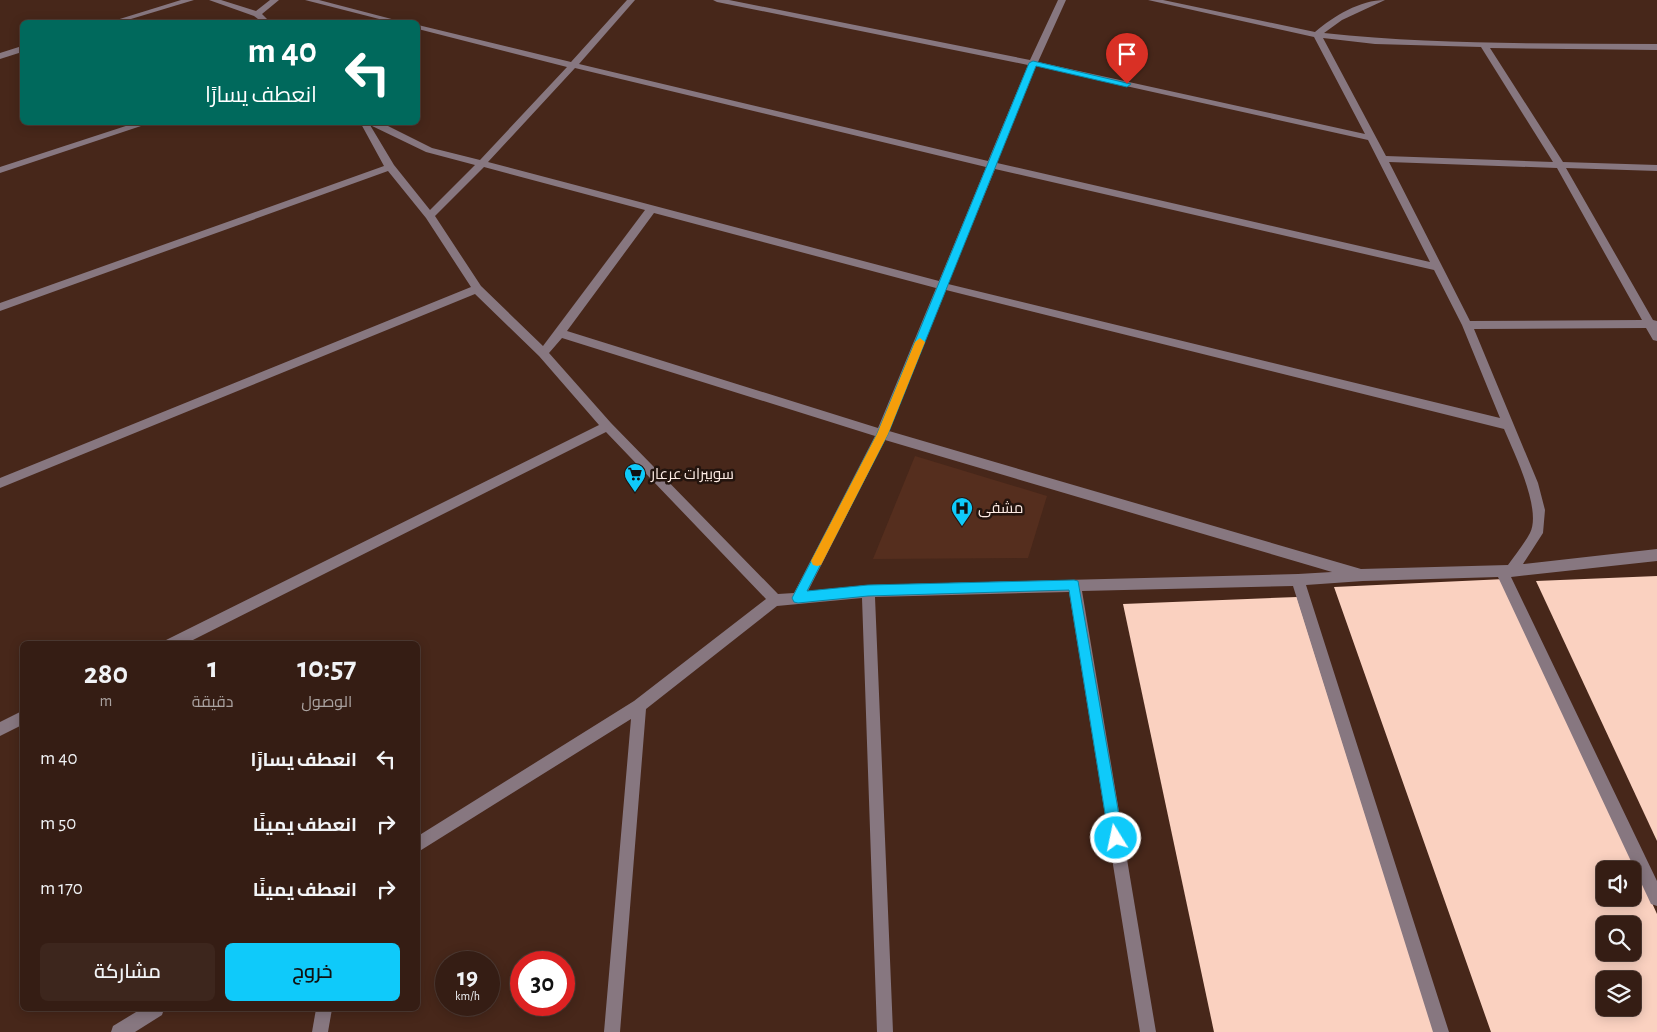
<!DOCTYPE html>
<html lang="ar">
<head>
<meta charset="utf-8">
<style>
	body { margin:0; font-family:"Alegreya Sans",Cairo,sans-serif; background:#3d261d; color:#f1f3f6; direction:rtl; height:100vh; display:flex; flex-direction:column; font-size:19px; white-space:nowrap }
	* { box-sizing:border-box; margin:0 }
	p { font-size:16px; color:#aaa2a0 }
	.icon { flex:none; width:28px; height:28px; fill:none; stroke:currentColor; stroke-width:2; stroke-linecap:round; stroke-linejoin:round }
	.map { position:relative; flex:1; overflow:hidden; direction:ltr }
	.sheet { position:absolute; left:20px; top:641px; width:400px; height:370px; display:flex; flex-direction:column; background:#351d14; border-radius:8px; box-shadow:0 2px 12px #0003,0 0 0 1px #4f3b34; direction:rtl }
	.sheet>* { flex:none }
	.hud { position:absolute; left:20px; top:20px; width:400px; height:105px; border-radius:8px; box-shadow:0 2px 12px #0003,0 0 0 1px #4f3b34; direction:rtl; background:#00695c; color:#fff; overflow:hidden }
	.controls { position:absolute; left:1596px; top:861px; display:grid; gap:10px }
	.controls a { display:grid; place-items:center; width:45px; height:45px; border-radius:8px; background:#351d14; box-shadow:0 2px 12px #0003,0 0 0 1px #4f3b34; font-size:25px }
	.speed { position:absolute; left:435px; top:951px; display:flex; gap:10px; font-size:25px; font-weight:700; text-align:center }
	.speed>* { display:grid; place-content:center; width:65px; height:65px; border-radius:50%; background:#351d14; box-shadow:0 2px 12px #0003,0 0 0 1px #4f3b34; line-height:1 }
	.speed small { font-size:12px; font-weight:400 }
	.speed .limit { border:8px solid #d22; background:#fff; color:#111 }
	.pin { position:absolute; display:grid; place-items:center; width:42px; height:42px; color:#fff; margin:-51px -21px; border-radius:50% 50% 50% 0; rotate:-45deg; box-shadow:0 0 5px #0007 }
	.pin .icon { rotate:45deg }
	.me { position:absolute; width:55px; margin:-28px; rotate:350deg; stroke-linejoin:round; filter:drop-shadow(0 0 4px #0008) }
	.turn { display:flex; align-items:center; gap:18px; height:105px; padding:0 20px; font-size:22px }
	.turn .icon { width:65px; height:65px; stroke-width:2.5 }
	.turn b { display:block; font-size:35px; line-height:42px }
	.eta { display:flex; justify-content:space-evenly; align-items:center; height:85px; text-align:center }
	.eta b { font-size:30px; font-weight:600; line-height:35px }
	.button { display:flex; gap:10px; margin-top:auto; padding:10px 20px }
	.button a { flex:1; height:58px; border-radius:8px; background:#0fcafa; color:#111; font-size:20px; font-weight:600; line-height:58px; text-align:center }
	.button a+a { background:#3d261d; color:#f1f3f6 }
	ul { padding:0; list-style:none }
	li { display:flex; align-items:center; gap:15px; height:65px; padding:0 20px }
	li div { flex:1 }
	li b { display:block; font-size:19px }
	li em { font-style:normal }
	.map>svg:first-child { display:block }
</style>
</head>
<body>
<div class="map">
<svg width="1657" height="1032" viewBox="0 0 1657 1032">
	<rect width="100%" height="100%" fill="#47271a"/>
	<polygon fill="#552e1e" points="915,456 1047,496 1028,558 873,559"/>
	<g fill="#fad1c0" fill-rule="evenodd">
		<polygon points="1657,576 1657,841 1536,581"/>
		<path d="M1505 579 1657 914V1032H1491L1334 587ZM1605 870H1632V898H1605ZM1605 925H1632V952H1605ZM1605 980H1632V1008H1605Z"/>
		<polygon points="1297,597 1434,1032 1214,1032 1123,604"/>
	</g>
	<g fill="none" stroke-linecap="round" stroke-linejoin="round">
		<g fill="#877780" fill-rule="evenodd">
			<polygon points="181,0 194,0 121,22 110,22"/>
			<polygon points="209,0 221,0 256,11 270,0 279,0 262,14 270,22 262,22 254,16"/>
			<polygon points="305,0 319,0 403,22 391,22"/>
			<path d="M627 0H635L579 64 988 161 1028 65 717 2 713 0H729L1030 60 1058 0H1066L1038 62 1365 134 1314 37 1148 0H1163L1315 32C1334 16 1360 0 1385 0L1342 20 1324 33C1434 45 1546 43 1657 44V50L1490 48 1563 162 1657 165V171L1566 168 1653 320 1657 321V341L1653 340 1646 328 1474 329 1538 483 1545 510 1543 533 1523 564 1657 549V561L1511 577 1657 881V906L1651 904 1498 577 1363 581 1306 585 1449 1032H1433L1293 586 1082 591 1156 1032H1140L1069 592 875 597 893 1032H877L862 598 777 606 646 709 620 1032H604L631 719 418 852V836L634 701 766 599 606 432 185 644H164L166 640 599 425 539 356 475 294 0 488V478L471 287 426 218 388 171 0 311V303L384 166 360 122H380L432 148 480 160 567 67 418 29V25L571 62ZM1323 38 1375 44 1481 47 1553 162 1386 156ZM1036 66 1368 140 1430 262 997 163ZM575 68 986 167 939 281 488 162ZM370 125 426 152 475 165 430 210 394 165ZM1389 162 1557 168 1642 320 1470 321ZM484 167 645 210 543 346 481 286 435 216ZM995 169 1434 270 1462 325 1500 418 948 284ZM654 213 936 288 878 428 567 331ZM946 290 1504 429C1514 453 1542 509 1530 533 1524 544 1515 555 1508 565L1361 569 889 431ZM562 338 875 436 794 593 778 594 611 423 549 353ZM885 440 1332 572 1298 574 868 585 808 591Z"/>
			<polygon points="22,46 22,52 0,59 0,53"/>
			<polygon points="138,122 153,122 0,173 0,167"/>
			<polygon points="22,711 22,725 0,736 0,722"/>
			<polygon points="141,1009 164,1009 162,1015 135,1032 111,1032 113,1026"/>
			<polygon points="316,1009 332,1009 328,1032 312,1032"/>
		</g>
	</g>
	<polygon fill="#0fcafa" stroke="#0a83a2" points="1033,61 1131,84 1127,87 1036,66 888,434 807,591 868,585 1074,580 1078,581 1123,838 1121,843 1116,845 1111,843 1109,838 1069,590 868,596 798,603 794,602 792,598 877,434 1029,63"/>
	<polygon fill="#f59e0b" points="920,338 925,342 888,434 821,565 817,566 813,565 811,561 877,434 915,342"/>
	<defs>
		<g id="supermarket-pin" transform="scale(1.125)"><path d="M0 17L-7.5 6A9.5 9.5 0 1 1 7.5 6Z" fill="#0fcafa" stroke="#23140e"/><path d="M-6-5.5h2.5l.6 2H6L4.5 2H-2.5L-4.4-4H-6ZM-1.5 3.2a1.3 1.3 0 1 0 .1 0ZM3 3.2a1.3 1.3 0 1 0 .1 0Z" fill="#111"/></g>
		<g id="hospital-pin" transform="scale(1.125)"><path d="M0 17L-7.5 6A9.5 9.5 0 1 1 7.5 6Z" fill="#0fcafa" stroke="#23140e"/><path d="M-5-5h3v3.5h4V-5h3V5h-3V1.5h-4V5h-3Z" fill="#111"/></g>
	</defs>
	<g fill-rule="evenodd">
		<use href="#supermarket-pin" x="635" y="474"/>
		<use href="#hospital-pin" x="962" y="508"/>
	</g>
	<g text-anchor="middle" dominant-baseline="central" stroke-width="5" stroke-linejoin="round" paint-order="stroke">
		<g font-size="15" fill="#feece5" stroke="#23140e" text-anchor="start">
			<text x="651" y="474">سوبيرات عرعار</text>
			<text x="978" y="508">مشفى</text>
		</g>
	</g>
</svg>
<div class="controls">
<a><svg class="icon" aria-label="sound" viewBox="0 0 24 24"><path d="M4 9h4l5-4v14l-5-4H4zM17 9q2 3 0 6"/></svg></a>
<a><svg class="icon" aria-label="search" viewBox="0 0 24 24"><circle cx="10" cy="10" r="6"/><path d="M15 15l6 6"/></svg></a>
<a><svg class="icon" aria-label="layers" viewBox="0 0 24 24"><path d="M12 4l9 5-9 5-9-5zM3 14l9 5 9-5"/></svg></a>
</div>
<div class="speed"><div>19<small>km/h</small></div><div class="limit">30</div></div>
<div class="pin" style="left:1127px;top:84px;background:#d93025"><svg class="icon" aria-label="arrive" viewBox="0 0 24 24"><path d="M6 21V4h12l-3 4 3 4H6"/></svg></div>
<svg class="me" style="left:1116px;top:838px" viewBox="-20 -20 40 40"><circle r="17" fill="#0fcafa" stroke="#fff" stroke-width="3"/><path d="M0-11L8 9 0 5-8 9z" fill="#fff"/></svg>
<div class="hud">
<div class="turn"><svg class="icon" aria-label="left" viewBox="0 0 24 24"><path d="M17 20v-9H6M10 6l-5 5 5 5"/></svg><div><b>40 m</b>انعطف يسارًا</div></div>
</div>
<section class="sheet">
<div class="eta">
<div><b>10:57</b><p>الوصول</p></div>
<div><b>1</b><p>دقيقة</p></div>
<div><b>280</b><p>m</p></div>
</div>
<ul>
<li><svg class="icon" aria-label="left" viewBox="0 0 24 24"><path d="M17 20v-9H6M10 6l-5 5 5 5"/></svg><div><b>انعطف يسارًا</b></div><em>40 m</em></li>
<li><svg class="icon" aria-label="right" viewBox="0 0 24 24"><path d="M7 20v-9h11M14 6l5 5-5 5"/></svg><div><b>انعطف يمينًا</b></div><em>50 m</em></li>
<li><svg class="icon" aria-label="right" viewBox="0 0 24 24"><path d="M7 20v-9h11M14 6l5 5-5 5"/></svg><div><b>انعطف يمينًا</b></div><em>170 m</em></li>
</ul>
<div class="button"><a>خروج</a><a>مشاركة</a></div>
</section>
</div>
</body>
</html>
